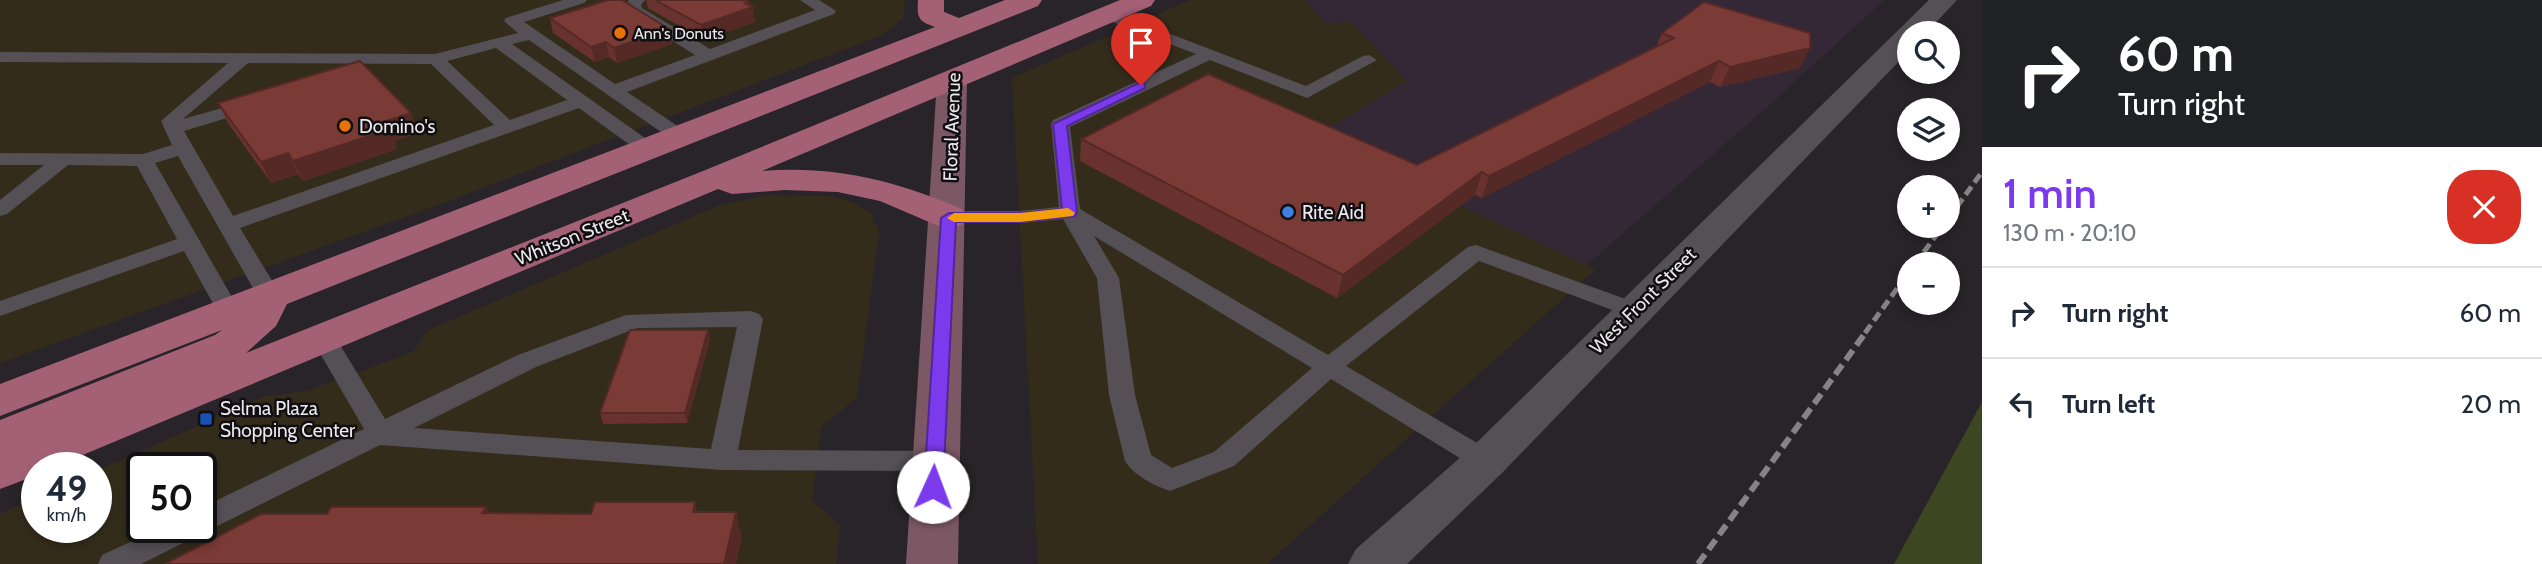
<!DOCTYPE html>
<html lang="en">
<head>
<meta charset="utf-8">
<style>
	body { margin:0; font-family:Cabin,sans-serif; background:#f6f6f7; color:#1f2937; height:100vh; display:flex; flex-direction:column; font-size:26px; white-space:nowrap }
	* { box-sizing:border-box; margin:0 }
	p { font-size:23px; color:#747a83 }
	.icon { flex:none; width:38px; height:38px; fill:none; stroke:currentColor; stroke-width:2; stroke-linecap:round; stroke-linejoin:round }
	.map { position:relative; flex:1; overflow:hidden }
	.panel { display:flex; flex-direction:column; background:#fff; width:560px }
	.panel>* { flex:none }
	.top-card { background:#202124; color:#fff; overflow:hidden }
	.tools { position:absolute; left:1897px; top:21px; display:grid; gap:14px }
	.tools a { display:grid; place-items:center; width:63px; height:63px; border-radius:50%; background:#fff; box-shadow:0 4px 10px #0003; font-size:35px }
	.speed { position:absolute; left:21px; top:452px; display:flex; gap:14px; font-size:35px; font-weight:700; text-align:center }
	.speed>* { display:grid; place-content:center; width:91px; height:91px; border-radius:50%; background:#fff; box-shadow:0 4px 10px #0003; line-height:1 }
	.speed small { font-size:18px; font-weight:400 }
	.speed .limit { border:4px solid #111; border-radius:10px; background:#fff; color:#111 }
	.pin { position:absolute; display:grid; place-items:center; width:60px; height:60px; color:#fff; margin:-72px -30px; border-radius:50% 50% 50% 0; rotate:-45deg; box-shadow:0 0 7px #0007 }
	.pin .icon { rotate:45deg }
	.me { position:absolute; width:77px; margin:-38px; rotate:2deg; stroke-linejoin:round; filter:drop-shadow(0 0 5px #0008) }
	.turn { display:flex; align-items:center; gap:24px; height:147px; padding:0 21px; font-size:32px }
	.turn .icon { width:91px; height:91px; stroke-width:2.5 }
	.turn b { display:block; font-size:49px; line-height:60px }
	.round { display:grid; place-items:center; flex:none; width:74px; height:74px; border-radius:28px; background:#f6f6f7 }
	.summary { display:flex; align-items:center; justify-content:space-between; height:119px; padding:0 21px }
	h1 { font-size:42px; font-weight:600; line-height:52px; color:#7c3aed }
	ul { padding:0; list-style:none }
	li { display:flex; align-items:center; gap:21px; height:91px; padding:0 21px; border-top:2px solid #e0e1e3 }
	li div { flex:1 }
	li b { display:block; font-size:26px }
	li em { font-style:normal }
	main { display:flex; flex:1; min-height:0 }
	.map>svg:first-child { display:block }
</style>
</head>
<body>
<main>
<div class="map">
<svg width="1982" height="564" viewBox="0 0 1982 564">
	<rect width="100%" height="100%" fill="#282429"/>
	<g fill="#342c1b" fill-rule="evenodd">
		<polygon points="0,0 905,0 903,18 883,35 433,207 0,363"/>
		<polygon points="1190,0 1305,0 1326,23 1352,22 1407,81 1315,137 1596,269 1267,564 1038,564 1012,78"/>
		<path d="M767 195 828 196 853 202 871 213 879 232 857 398 821 427 812 500 840 525 836 564H0V514L37 497V527H96V471L265 396 306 391 413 352 428 330 718 206ZM142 467H201V527H142Z"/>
	</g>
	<polygon fill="#342837" points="1305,0 1884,0 1766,108 1587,265 1315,137 1407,81 1352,22 1326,23"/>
	<polygon fill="#3d4521" points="1982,402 1982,564 1894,564"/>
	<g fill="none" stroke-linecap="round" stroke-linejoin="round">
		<g fill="#545056" fill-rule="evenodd">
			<path d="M563 0H587L584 3 524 22 615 84 695 55 630 14 625 5 629 0H645L641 5 642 8 710 49 815 10 800 0H819L836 11 834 14 627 92 688 133 690 137 681 143 674 141 529 40 512 44 655 145 658 149 655 153H641L579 108 240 228 282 297 278 302 270 304 262 302 258 297 178 156 155 163 241 313 237 318 229 321 221 318 184 251 0 316V301L177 239 137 166 68 165 7 214 0 216V200L44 165H0V153L143 154 172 145 161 121 228 63 0 62V52L435 54 518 33 504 21 506 18ZM496 48 567 100 510 120 447 61ZM248 63 431 64 494 125 233 216 184 131 257 109 260 105 251 100 183 119Z"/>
			<path d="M1108 10 1306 86 1363 56 1369 55 1377 60 1307 98 1210 60 1070 127 1080 209 1328 355 1468 247 1476 245 1642 305 1646 310 1642 315 1634 317 1626 315 1479 261 1346 366 1496 454 1500 461 1496 468 1486 471 1476 468 1331 379 1234 466 1170 491C1155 486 1133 475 1125 461L1109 395 1097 278 1063 219 1020 223H949L942 221 938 217 942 213 949 211H1020L1059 207 1051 124 1053 120 1196 54 1102 18 1100 15 1102 12ZM1094 236 1312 368 1214 452 1172 468 1151 455 1135 395 1119 278Z"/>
			<path d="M751 311 759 314 763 319 738 450 934 451 944 454 948 461 944 468 934 471 722 470 380 445 141 564H98L102 555 163 527H201V508L364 429 310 336 313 330 322 328 331 330 385 419 518 355 626 315ZM737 327 711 449 414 428 536 367 637 328Z"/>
		</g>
		<polygon fill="#545056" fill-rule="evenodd" points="1929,0 1957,0 1926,33 1909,33 1909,51 1502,473 1407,564 1348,564 1356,549 1470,449"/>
		<polygon fill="#7c5865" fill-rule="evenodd" points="952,72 962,75 967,81 958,564 906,564 937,81 942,75"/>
		<path fill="#a46175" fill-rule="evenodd" d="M918 0H944V12L959 18 1005 0H1042L1038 6 287 304 276 326 246 353 703 171 1120 0H1155L1151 6 762 171C834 165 897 181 962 209L967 217 962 225 949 228 936 225 880 201 838 192 785 190 732 194 718 189 54 467H37V475L0 489V420L215 335 222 330 0 416V384L935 27C918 21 917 18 918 0Z"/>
		<g stroke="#868387" stroke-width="5" stroke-dasharray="10 5" stroke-linecap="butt">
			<polyline points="1948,219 1982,172"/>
			<polyline points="1915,264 1943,226"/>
			<polyline points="1865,333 1909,272"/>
		</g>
		<polyline stroke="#868387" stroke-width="6" stroke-dasharray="12 6" stroke-linecap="butt" points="1698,564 1866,332"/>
	</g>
	<g fill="#69322e">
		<polygon points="646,0 746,0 749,2 755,22 704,40 648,8"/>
		<polygon points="550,18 669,29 672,44 617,63 609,57 595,62 553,33"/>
		<polygon points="1662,33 1800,68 1720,87 1710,82 1482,198 1475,195 1337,298 1080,161 1081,139 1417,165 1656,47"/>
		<polygon points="218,103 419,133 394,141 397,149 303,181 298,174 271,183 228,123"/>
		<polygon points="710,340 687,423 603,424 600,413"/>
	</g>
	<g fill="#552926">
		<polygon points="749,2 750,8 753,7 755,22 704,40 701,25"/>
		<polygon points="669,29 672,44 617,63 614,48"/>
		<polygon points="606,42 609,57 595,62 591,47"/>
		<polygon points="1810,48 1800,68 1720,87 1730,67"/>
		<polygon points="1719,61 1710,82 1482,198 1489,176"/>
		<polygon points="411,113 419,133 394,141 397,149 303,181 293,161 383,122"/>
		<polygon points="288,153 298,174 271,183 261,162"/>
		<polygon points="1482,172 1475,195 1337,298 1343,275"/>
		<polygon points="708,330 710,340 687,423 685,413"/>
		<polygon points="695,502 701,529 693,512"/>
		<polygon points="486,507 498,533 482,513"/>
		<polygon points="736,512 742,538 736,564 724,564"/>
	</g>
	<g fill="#7a3a36" stroke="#552926" stroke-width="2">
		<polygon points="608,0 622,0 669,29 614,48 606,42 591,47 550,18"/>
		<polygon points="655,0 746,0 749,2 745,3 753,7 701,25"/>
		<polygon points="1704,2 1810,33 1810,48 1730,67 1719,61 1489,176 1482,172 1343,275 1081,139 1208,74 1417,165 1674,38 1662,33"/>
		<polygon points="360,61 411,113 383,122 390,129 293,161 288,153 261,162 218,103"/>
		<polygon points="630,330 708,330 685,413 600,413"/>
		<polygon points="595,502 695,502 693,512 736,512 724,564 165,564 261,514 327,514 331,507 486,507 482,513 591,514"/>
	</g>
	<polygon fill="#7c3aed" stroke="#51269a" stroke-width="2" points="1141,82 1145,83 1145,88 1067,126 1077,212 1075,216 1020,222 956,222 943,487 940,492 933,494 926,492 924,487 941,218 949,213 1020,213 1062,209 1053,124"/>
	<polygon fill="#f59e0b" points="1068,208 1075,213 1073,216 1020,222 954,222 947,218 954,213 1020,213"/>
	<g fill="#e8710a" stroke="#100e10" stroke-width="2.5">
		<circle cx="620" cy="33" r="7"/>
		<circle cx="345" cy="126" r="7"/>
	</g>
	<circle fill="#3f7fe0" stroke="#100e10" stroke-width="2.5" cx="1288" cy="212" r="7"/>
	<rect fill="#1a4fb4" stroke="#100e10" stroke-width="2.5" x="199" y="412" width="14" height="14" rx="3.5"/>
	<g text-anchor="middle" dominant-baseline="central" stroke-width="5" stroke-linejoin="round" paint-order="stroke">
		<g font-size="16" fill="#ebe9ec" stroke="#100e10" text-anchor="start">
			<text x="634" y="33">Ann's Donuts</text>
		</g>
		<g font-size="19" fill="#ebe9ec" stroke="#100e10" text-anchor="start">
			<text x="359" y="126">Domino's</text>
			<text x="1302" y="212">Rite Aid</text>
			<text x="220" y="408">Selma Plaza<tspan x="220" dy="22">Shopping Center</tspan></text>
		</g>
		<g font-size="19" fill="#ebe9ec" stroke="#100e10">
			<text transform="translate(952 127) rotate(-88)">Floral Avenue</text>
			<text transform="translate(572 237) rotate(-22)">Whitson Street</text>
			<text transform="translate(1643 301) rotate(-45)">West Front Street</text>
		</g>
	</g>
</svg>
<div class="tools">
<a><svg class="icon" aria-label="search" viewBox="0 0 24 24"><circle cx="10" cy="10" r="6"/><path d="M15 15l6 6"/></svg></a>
<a><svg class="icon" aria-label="layers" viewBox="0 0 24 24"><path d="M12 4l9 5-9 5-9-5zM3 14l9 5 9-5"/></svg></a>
<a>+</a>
<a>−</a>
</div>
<div class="speed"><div>49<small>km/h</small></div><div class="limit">50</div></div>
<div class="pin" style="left:1141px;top:85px;background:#d93025"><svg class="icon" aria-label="arrive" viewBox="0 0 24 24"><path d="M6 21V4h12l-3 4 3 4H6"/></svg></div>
<svg class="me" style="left:933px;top:487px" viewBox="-20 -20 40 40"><circle r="19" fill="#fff"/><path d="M0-13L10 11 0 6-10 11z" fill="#7c3aed"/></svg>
</div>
<section class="panel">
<div class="top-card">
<div class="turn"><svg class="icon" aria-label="right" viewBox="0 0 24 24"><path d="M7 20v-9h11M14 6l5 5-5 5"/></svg><div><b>60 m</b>Turn right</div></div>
</div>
<div class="summary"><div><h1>1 min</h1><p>130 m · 20:10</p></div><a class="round" style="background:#d93025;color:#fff"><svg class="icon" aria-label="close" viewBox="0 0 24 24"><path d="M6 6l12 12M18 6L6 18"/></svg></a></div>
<ul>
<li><svg class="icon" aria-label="right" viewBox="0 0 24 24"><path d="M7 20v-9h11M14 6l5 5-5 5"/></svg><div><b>Turn right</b></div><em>60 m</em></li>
<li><svg class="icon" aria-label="left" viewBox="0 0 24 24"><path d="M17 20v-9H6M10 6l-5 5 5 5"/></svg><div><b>Turn left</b></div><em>20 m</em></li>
</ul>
</section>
</main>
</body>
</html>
